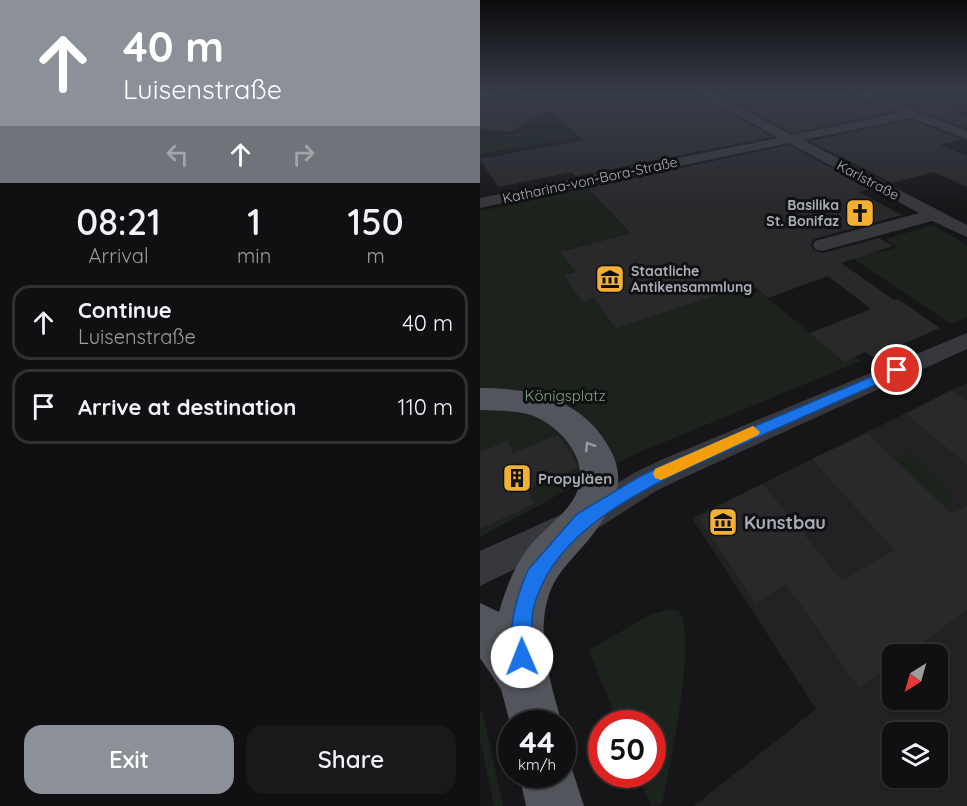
<!DOCTYPE html>
<html lang="en">
<head>
<meta charset="utf-8">
<style>
	body { margin:0; font-family:Quicksand,sans-serif; background:#19191b; color:#f1f3f6; height:100vh; display:flex; flex-direction:column; font-size:22px; white-space:nowrap }
	* { box-sizing:border-box; margin:0 }
	p { font-size:20px; color:#9c9d9f }
	.icon { flex:none; width:33px; height:33px; fill:none; stroke:currentColor; stroke-width:2; stroke-linecap:round; stroke-linejoin:round }
	.map { position:relative; flex:1; overflow:hidden }
	.panel { display:flex; flex-direction:column; background:#101012; width:480px }
	.panel>* { flex:none }
	.guide { background:#8c9099; color:#fff; overflow:hidden }
	.needle { width:39px; rotate:217deg }
	.buttons { position:absolute; left:402px; top:644px; display:grid; gap:12px }
	.buttons a { display:grid; place-items:center; width:66px; height:66px; border-radius:12px; background:#101012; box-shadow:0 2px 4px #0004,0 0 0 2px #303032; font-size:30px }
	.speed { position:absolute; left:18px; top:710px; display:flex; gap:12px; font-size:30px; font-weight:700; text-align:center }
	.speed>* { display:grid; place-content:center; width:78px; height:78px; border-radius:50%; background:#101012; box-shadow:0 2px 4px #0004,0 0 0 2px #303032; line-height:1 }
	.speed small { font-size:15px; font-weight:400 }
	.speed .limit { border:9px solid #d22; background:#fff; color:#111 }
	.pin { position:absolute; display:grid; place-items:center; width:51px; height:51px; color:#fff; margin:-26px; border:3px solid #fff; border-radius:50%; box-shadow:0 2px 6px #0007 }
	.me { position:absolute; width:66px; margin:-33px; rotate:359deg; stroke-linejoin:round; filter:drop-shadow(0 0 4px #0008) }
	.turn { display:flex; align-items:center; gap:21px; height:126px; padding:0 24px; font-size:27px }
	.turn .icon { width:78px; height:78px; stroke-width:2.5 }
	.turn b { display:block; font-size:42px; line-height:51px }
	.lanes { display:flex; align-items:center; height:57px; padding:0 24px; background:#0003; justify-content:center; gap:30px; direction:ltr }
	.lanes .off { opacity:.35 }
	.eta { display:flex; justify-content:space-evenly; align-items:center; height:102px; text-align:center }
	.eta b { font-size:36px; font-weight:600; line-height:42px }
	.primary-button { display:flex; gap:12px; margin-top:auto; padding:12px 24px }
	.primary-button a { flex:1; height:69px; border-radius:18px; background:#8c9099; color:#fff; font-size:24px; font-weight:600; line-height:69px; text-align:center }
	.primary-button a+a { background:#19191b; color:#f1f3f6 }
	ul { padding:0; list-style:none }
	li { display:flex; align-items:center; gap:18px; height:75px; margin:0 12px 9px; padding:0 12px; border:3px solid #303032; border-radius:18px }
	li div { flex:1 }
	li b { display:block; font-size:22px }
	li em { font-style:normal }
	main { display:flex; flex:1; min-height:0 }
	.map>svg:first-child { display:block }
</style>
</head>
<body>
<main>
<section class="panel">
<div class="guide">
<div class="turn"><svg class="icon" aria-label="ahead" viewBox="0 0 24 24"><path d="M12 20V5M6 11l6-6 6 6"/></svg><div><b>40 m</b>Luisenstraße</div></div>
<div class="lanes"><svg class="icon off" aria-label="left" viewBox="0 0 24 24"><path d="M17 20v-9H6M10 6l-5 5 5 5"/></svg><svg class="icon" aria-label="ahead" viewBox="0 0 24 24"><path d="M12 20V5M6 11l6-6 6 6"/></svg><svg class="icon off" aria-label="right" viewBox="0 0 24 24"><path d="M7 20v-9h11M14 6l5 5-5 5"/></svg></div>
</div>
<div class="eta">
<div><b>08:21</b><p>Arrival</p></div>
<div><b>1</b><p>min</p></div>
<div><b>150</b><p>m</p></div>
</div>
<ul>
<li><svg class="icon" aria-label="ahead" viewBox="0 0 24 24"><path d="M12 20V5M6 11l6-6 6 6"/></svg><div><b>Continue</b><p>Luisenstraße</p></div><em>40 m</em></li>
<li><svg class="icon" aria-label="arrive" viewBox="0 0 24 24"><path d="M6 21V4h12l-3 4 3 4H6"/></svg><div><b>Arrive at destination</b></div><em>110 m</em></li>
</ul>
<div class="primary-button"><a>Exit</a><a>Share</a></div>
</section>
<div class="map">
<svg width="487" height="806" viewBox="0 0 487 806">
	<rect width="100%" height="100%" fill="#161618"/>
	<path fill="#222225" fill-rule="evenodd" d="M487 383V806H214L336 709 212 518ZM412 654H458V699H412ZM412 732H458V777H412Z"/>
	<g fill="#1c231d">
		<polygon points="84,127 96,138 0,154 0,138"/>
		<polygon points="107,188 151,233 80,252 94,272 84,275 102,302 114,298 267,285 275,292 279,291 364,361 375,357 381,361 150,456 0,537 0,211"/>
		<polygon points="452,225 487,245 487,318 471,324 363,252 384,245 397,253 417,247 406,239"/>
		<polygon points="429,452 468,489 473,500 458,511 453,495 415,460"/>
		<path d="M191 609 200 612C217 644 189 765 182 805L171 806 158 774H172V723H138L109 650 172 614Z"/>
		<polygon points="2,710 23,806 14,806 0,739 0,712"/>
	</g>
	<g fill="#29292c">
		<polygon points="43,94 218,94 292,137 96,176 92,172 18,187 0,159 103,140 69,110 31,132 0,129 0,101"/>
		<polygon points="239,94 366,94 412,112 312,133"/>
		<polygon points="446,97 481,110 471,111 487,117 487,129 418,102"/>
		<polygon points="431,120 482,139 460,145 487,156 487,187 454,172 412,183 330,141"/>
		<polygon points="309,145 390,189 379,192 422,215 334,239 331,244 333,250 343,253 399,238 413,246 361,263 414,300 418,299 460,328 392,357 385,352 364,362 330,333 391,309 348,276 288,298 271,284 136,328 114,298 102,302 84,275 95,272 80,252 151,233 107,188"/>
		<polygon points="471,390 487,402 487,464 426,414"/>
		<polygon points="387,433 472,514 487,505 487,610 426,654 412,654 412,664 379,688 306,584 275,603 218,517 283,484 362,581 414,550 332,459"/>
		<polygon points="78,435 93,456 97,468 48,489 54,504 0,529 0,452 28,441 33,453"/>
	</g>
	<g fill="none" stroke-linecap="round" stroke-linejoin="round">
		<g fill="#37383d" fill-rule="evenodd">
			<polygon points="0,94 16,94 0,99"/>
			<polygon points="220,94 234,94 312,135 419,113 375,94 391,94 487,131 487,139 431,118 323,140 487,225 487,237 452,221 342,251 335,249 333,245 335,241 439,213 309,143 0,208 0,198 298,138"/>
			<polygon points="487,333 487,349 205,477 176,491 115,530 0,586 0,551 91,510 154,473 183,459"/>
		</g>
		<g fill="#53555c" fill-rule="evenodd">
			<path d="M0 388C54 388 105 400 131 451 138 464 141 481 135 495 129 511 120 525 110 538 97 554 79 570 71 589 54 632 70 681 82 723H32V731L21 689 0 658V603L19 612C26 587 36 562 53 542 67 527 92 509 98 489 109 458 79 425 51 415 35 410 17 411 0 410Z"/>
			<polygon points="82,752 87,754 104,806 46,806 39,774 82,774"/>
		</g>
		<polyline stroke="#4a4c52" stroke-width="1.5" points="0,96 15,94"/>
	</g>
	<defs><path id="oneway-chevron" d="M-2-3.5L2.5 0L-2 3.5" fill="none" stroke-width="1.6" stroke-linecap="round" stroke-linejoin="round" transform="scale(1.5)"/></defs>
	<use stroke="#979ba6" href="#oneway-chevron" transform="translate(109 446) rotate(-122)"/>
	<linearGradient id="sky" x2="0" y2="1"><stop stop-color="#0c0c0d"/><stop offset="0.45" stop-color="#363c48"/><stop offset="1" stop-color="#363c48" stop-opacity="0"/></linearGradient>
	<rect width="487" height="207" fill="url(#sky)"/>
	<path fill="#1a73e8" stroke="#114b97" stroke-width="1.5" d="M417 366 422 367 424 370 422 373 199 472C141 501 69 541 53 610 49 628 57 647 50 665L42 668 35 665C24 638 37 595 48 570L97 514 159 477 188 463Z"/>
	<polygon fill="#f59e0b" points="273,426 280,432 278,435 186,478 181,480 175,478 173,474 175,469"/>
	<defs>
		<g id="church-square" transform="scale(1.5)"><rect x="-9" y="-9" width="18" height="18" rx="4" fill="#f2b134" stroke="#111113"/><path d="M-1.2-6h2.4v3.5h3.3v2.4h-3.3V6h-2.4V-.1h-3.3v-2.4h3.3Z" fill="#111"/></g>
		<g id="museum-square" transform="scale(1.5)"><rect x="-9" y="-9" width="18" height="18" rx="4" fill="#f2b134" stroke="#111113"/><path d="M0-6L6-3V-2H-6V-3ZM-5-1h2V3h-2ZM-1-1h2V3h-2ZM3-1h2V3H3ZM-6 4H6V6H-6Z" fill="#111"/></g>
		<g id="building-square" transform="scale(1.5)"><rect x="-9" y="-9" width="18" height="18" rx="4" fill="#f2b134" stroke="#111113"/><path d="M-4-6H4V6H1V3H-1V6H-4ZM-2.5-4.3h1.7v1.8h-1.7ZM.8-4.3h1.7v1.8H.8ZM-2.5-1h1.7V.8h-1.7ZM.8-1h1.7V.8H.8Z" fill="#111"/></g>
	</defs>
	<g fill-rule="evenodd">
		<use href="#church-square" x="380" y="213"/>
		<use href="#museum-square" x="130" y="279"/>
		<use href="#building-square" x="37" y="478"/>
		<use href="#museum-square" x="243" y="522"/>
	</g>
	<g text-anchor="middle" dominant-baseline="central" stroke-width="6" stroke-linejoin="round" paint-order="stroke">
		<g font-size="14" fill="#a8adb8" stroke="#111113">
			<text transform="translate(110 180) rotate(-12)">Katharina-von-Bora-Straße</text>
			<text transform="translate(388 180) rotate(28)">Karlstraße</text>
		</g>
		<g font-size="14" font-weight="bold" fill="#a8adb8" stroke="#111113" text-anchor="end">
			<text x="359" y="205">Basilika<tspan x="359" dy="16">St. Bonifaz</tspan></text>
			<text x="151" y="271" text-anchor="start">Staatliche<tspan x="151" dy="16">Antikensammlung</tspan></text>
		</g>
		<g font-size="15" fill="#7fa381" stroke="#111113">
			<text x="85" y="395">Königsplatz</text>
		</g>
		<g font-size="15" font-weight="bold" fill="#a8adb8" stroke="#111113" text-anchor="start">
			<text x="58" y="478">Propyläen</text>
		</g>
		<g font-size="18" font-weight="bold" fill="#a8adb8" stroke="#111113" text-anchor="start">
			<text x="264" y="522">Kunstbau</text>
		</g>
	</g>
</svg>
<div class="buttons">
<a><svg class="needle" viewBox="-14 -14 28 28"><path d="M0-13l5 13h-10z" fill="#e53935"/><path d="M0 13l5-13h-10z" fill="#9c9d9f"/></svg></a>
<a><svg class="icon" aria-label="layers" viewBox="0 0 24 24"><path d="M12 4l9 5-9 5-9-5zM3 14l9 5 9-5"/></svg></a>
</div>
<div class="speed"><div>44<small>km/h</small></div><div class="limit">50</div></div>
<div class="pin" style="left:417px;top:370px;background:#d93025"><svg class="icon" aria-label="arrive" viewBox="0 0 24 24"><path d="M6 21V4h12l-3 4 3 4H6"/></svg></div>
<svg class="me" style="left:42px;top:657px" viewBox="-20 -20 40 40"><circle r="19" fill="#fff"/><path d="M0-13L10 11 0 6-10 11z" fill="#1a73e8"/></svg>
</div>
</main>
</body>
</html>
